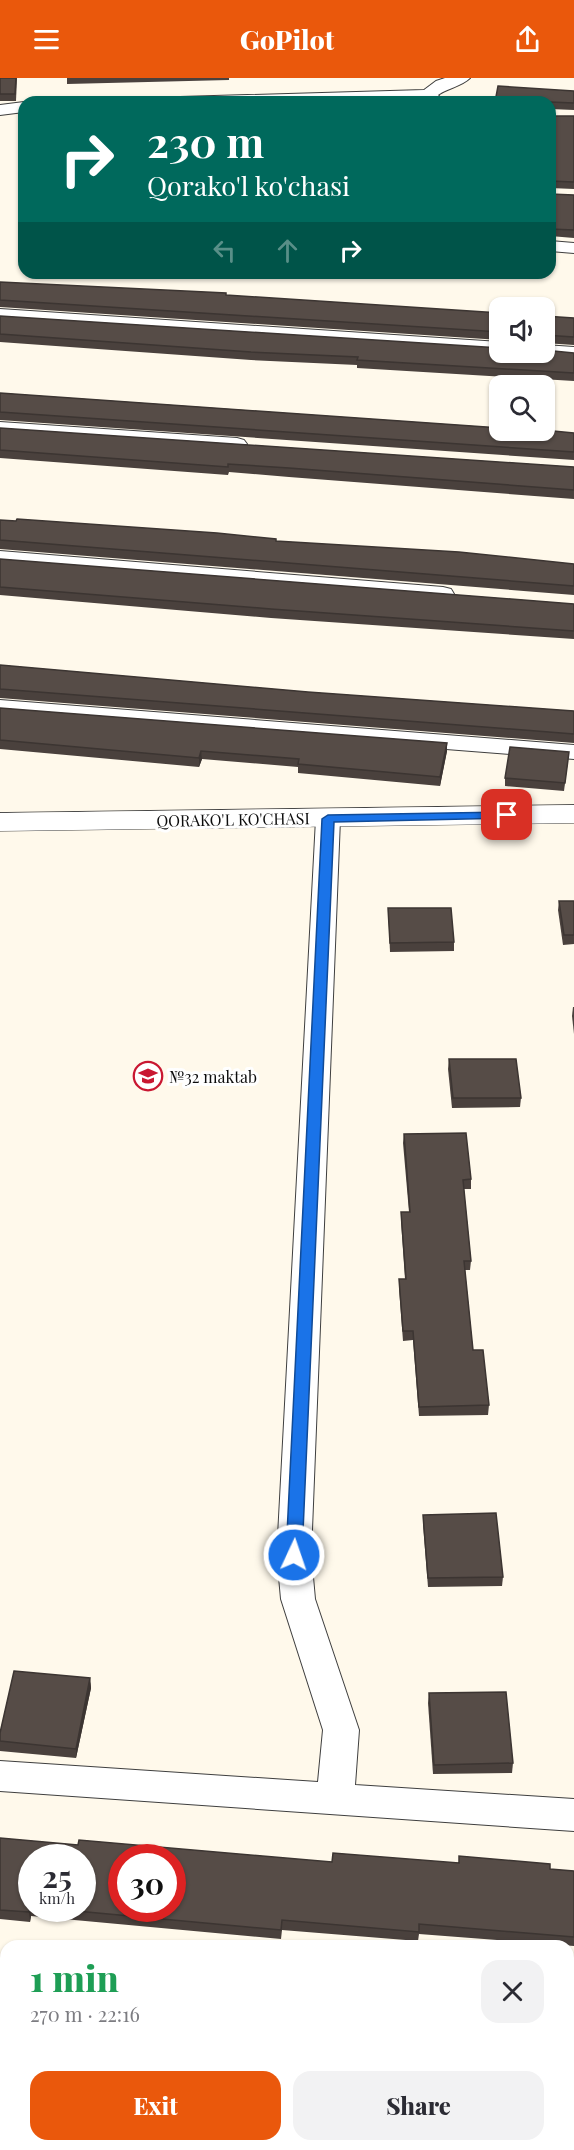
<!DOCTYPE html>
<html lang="en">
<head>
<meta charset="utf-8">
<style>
	body { margin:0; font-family:"Playfair Display",serif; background:#f2f2f3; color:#2b2b33; height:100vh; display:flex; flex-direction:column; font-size:22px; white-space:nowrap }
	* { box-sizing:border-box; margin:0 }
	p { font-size:20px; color:#7c7c81 }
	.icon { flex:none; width:33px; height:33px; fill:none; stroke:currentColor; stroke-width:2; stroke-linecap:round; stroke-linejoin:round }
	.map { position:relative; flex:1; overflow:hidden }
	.side { position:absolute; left:0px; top:1862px; width:574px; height:212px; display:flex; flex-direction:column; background:#fff; border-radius:18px 18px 0 0; box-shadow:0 2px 4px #0004 }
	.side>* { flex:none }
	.guide { position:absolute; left:18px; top:18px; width:538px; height:183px; border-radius:18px; box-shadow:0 2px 4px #0004; background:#00695c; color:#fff; overflow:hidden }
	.buttons { position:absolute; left:489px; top:219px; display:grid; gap:12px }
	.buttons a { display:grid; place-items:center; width:66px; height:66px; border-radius:12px; background:#fff; box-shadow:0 2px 4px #0004; font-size:30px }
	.speed { position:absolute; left:18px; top:1766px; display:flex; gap:12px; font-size:30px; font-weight:700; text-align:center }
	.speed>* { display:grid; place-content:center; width:78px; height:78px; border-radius:50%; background:#fff; box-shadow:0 2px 4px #0004; line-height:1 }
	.speed small { font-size:15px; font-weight:400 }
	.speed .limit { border:9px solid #d22; background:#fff; color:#111 }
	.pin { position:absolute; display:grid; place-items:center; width:51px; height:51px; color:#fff; margin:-26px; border-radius:12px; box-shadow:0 3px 9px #0006 }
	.me { position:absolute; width:66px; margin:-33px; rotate:3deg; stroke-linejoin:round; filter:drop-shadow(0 0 4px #0008) }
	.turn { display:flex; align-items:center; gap:21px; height:126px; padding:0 30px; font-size:27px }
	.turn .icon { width:78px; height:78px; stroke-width:2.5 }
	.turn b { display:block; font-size:42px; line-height:51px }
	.lanes { display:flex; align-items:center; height:57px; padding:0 30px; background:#0003; justify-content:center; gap:30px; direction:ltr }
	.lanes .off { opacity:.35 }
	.round { display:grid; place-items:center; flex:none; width:63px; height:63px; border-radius:18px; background:#f2f2f3 }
	.overview { display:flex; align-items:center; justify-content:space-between; height:102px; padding:0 30px }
	h1 { font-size:36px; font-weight:800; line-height:45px; color:#1e9e55 }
	.cta { display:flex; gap:12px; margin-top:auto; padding:12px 30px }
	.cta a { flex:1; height:69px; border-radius:18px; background:#ea580c; color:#fff; font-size:24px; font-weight:800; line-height:69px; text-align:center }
	.cta a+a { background:#f2f2f3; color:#2b2b33 }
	header { display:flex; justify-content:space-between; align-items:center; height:78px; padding:0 30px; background:#ea580c; color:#fff; font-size:27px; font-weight:800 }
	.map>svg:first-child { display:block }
</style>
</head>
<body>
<header><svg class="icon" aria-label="menu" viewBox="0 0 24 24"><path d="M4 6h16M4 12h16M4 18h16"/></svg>GoPilot<svg class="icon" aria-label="share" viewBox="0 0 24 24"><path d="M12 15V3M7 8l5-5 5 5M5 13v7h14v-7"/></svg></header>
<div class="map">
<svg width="574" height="2072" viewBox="0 0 574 2072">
	<rect width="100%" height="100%" fill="#fff9eb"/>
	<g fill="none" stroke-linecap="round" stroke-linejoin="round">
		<g stroke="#3f3f3f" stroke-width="2">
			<g id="minor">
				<path d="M445 0H470C462 8 448 10 438 17L444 24 424 22 172 24 180 19 424 12 436 3Z"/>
				<polygon points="24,24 24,34 0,37 0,27"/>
				<polygon points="550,163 574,165 574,175 550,173"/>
				<polygon points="0,231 500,264 500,274 505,274 500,276 0,243"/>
				<polygon points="544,267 574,269 574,281 537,277 535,274 544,274"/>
				<polygon points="0,344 237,360 244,362 247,366 244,370 237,372 0,356"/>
				<polygon points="0,473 443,509 451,511 454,516 451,521 443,523 0,487"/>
				<polygon points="0,622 574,667 574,681 0,636"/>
				<polygon points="328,734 337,736 340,741 311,1477 315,1521 359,1652 355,1707 574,1721 574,1753 0,1713 0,1683 318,1704 323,1652 281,1521 277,1477 316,741 319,736"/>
			</g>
		</g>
		<g stroke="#3f3f3f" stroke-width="1">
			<polygon id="tertiary" points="574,727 574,745 0,753 0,735"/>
		</g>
		<use href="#minor" fill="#fff" fill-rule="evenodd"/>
		<use href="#tertiary" fill="#fff" fill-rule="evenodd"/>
	</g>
	<g fill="#4a413d" fill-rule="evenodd">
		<polygon points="0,0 17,0 16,23 0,23"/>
		<polygon points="67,0 229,0 229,2 67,6"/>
		<polygon points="574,13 574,32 550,31 550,24"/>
		<polygon points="550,38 574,38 574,111 550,110"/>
		<polygon points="550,116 574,117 574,160 550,158"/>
		<polygon points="0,204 500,235 500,262 0,229"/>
		<polygon points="0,238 574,275 574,303 357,290 357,287 251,282 0,264"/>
		<polygon points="544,238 574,240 574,267 544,265"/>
		<polygon points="0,315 574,355 574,382 0,342"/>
		<polygon points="0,350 574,389 574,421 289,399 229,394 228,397 0,380"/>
		<polygon points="0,442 276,461 276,463 574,486 574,517 0,471"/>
		<polygon points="0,481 574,526 574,561 271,540 0,517"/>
		<polygon points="0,587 308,614 574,633 574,665 0,620"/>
		<polygon points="0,630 447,665 447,673 440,708 298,695 298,689 202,681 199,689 0,671"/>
		<polygon points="568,683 564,713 505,708 505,700"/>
		<polygon points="559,823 574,823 574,866 563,867 558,832"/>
		<polygon points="388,830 454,864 454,873 390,874"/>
		<polygon points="573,929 574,929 574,956 572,938"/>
		<polygon points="449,981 521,1020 520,1029 452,1030 448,991"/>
		<polygon points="404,1056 471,1101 471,1111 464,1111 471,1183 470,1192 465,1192 473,1272 489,1327 488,1337 419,1338 413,1262 403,1263 399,1210 399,1201 405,1201 401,1143 401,1134 409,1134 403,1065"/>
		<polygon points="423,1437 503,1499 502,1508 428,1509 423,1446"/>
		<polygon points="90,1600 91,1610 76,1680 0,1673 0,1655"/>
		<polygon points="429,1615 513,1685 512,1695 433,1696 428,1625"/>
		<path d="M0 1760 78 1767 332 1784 459 1785 574 1793V1868L419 1856 418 1863 282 1852 281 1861 31 1838 30 1844 0 1841ZM32 1779 82 1830H32Z"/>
	</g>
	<g fill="#3c3532">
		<polygon points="447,665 447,673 440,708 440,699"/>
		<polygon points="201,673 202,681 199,689 199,680"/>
		<polygon points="90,1600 91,1610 76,1680 76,1671"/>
		<polygon points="30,1829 31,1838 30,1844 29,1834"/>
	</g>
	<g fill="#564c47" stroke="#3c3532" stroke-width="1.5" fill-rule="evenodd">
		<polygon points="0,0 16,0 15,16 0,16"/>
		<polygon points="498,8 574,13 574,25 550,24 495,24"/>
		<polygon points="550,38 574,38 574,104 550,103"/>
		<polygon points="550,116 574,117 574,152 550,151"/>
		<polygon points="0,204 226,215 226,217 500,235 500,254 0,222"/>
		<polygon points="0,238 500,270 500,274 544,274 544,272 574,275 574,295 357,282 358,279 251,274 0,256"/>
		<polygon points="544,238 574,240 574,259 544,257"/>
		<polygon points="0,315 500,350 500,352 543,352 574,355 574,374 0,334"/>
		<polygon points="0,350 574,389 574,412 289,390 228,386 228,389 0,372"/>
		<polygon points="17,441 217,455 276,461 276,463 459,474 574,486 574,508 0,462 0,442 16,443"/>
		<polygon points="0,481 574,526 574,553 271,531 0,509"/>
		<polygon points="0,587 308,614 574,633 574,656 0,611"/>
		<polygon points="0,630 447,665 440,699 298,686 299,681 201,673 199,680 0,662"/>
		<polygon points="510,669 569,674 565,705 505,700"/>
		<polygon points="559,823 574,823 574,857 564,857"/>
		<polygon points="388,830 451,830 454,864 390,865"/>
		<polygon points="449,981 516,981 521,1020 453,1020"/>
		<polygon points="466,1055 471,1101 463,1102 471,1183 464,1183 473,1272 483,1272 489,1327 419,1329 413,1253 403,1253 399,1201 406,1201 401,1134 410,1134 404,1056"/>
		<polygon points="496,1435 503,1499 428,1500 423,1437"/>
		<polygon points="14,1593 90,1600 76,1671 0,1663 0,1655"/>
		<polygon points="506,1614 513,1685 434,1687 429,1615"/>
		<path d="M0 1760 78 1767 79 1762 332 1784 333 1775 459 1785V1778L550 1786V1791L574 1793V1859L419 1846V1854L282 1842 281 1852 44 1830H82V1779H32V1829H30L29 1834 0 1832ZM122 1779H172V1830H122Z"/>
		<polygon points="0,2025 6,2026 6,2067 568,2067 568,2063 574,2063 574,2072 0,2072"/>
	</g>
	<polygon fill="#1a73e8" stroke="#114b97" stroke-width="1.5" points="507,734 511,735 511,740 334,744 302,1477 300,1481 294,1483 288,1481 286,1477 322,741 328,737"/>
	<defs>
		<g id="school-ring" transform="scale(1.5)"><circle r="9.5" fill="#fff" stroke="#c91731" stroke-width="1.5"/><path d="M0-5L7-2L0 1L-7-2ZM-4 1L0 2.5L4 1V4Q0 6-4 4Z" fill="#c91731"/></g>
	</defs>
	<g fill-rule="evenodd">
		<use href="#school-ring" x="148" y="998"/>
	</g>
	<g text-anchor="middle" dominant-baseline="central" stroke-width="6" stroke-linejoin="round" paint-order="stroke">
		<g font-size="16" fill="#0c0c0c" stroke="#fff">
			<text transform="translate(233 741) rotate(-1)">QORAKO'L KO'CHASI</text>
		</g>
		<g font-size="16" fill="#0c0c0c" stroke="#fff" text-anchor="start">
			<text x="169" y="998">№32 maktab</text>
		</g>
	</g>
</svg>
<div class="buttons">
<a><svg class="icon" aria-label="sound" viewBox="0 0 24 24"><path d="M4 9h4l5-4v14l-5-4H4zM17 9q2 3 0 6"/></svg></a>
<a><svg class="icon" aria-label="search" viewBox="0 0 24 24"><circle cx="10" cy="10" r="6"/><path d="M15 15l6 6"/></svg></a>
</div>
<div class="speed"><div>25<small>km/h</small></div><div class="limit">30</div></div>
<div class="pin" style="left:507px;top:737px;background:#d93025"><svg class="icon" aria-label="arrive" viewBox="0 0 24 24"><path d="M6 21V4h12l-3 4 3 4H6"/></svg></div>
<svg class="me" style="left:294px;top:1477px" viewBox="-20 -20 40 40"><circle r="17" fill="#1a73e8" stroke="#fff" stroke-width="3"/><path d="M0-11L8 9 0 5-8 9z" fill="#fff"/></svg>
<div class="guide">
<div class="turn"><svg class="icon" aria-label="right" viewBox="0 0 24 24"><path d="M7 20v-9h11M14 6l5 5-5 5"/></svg><div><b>230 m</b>Qorako'l ko'chasi</div></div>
<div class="lanes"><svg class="icon off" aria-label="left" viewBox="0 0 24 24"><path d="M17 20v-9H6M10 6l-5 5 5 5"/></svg><svg class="icon off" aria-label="ahead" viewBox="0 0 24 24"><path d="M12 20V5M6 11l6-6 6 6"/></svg><svg class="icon" aria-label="right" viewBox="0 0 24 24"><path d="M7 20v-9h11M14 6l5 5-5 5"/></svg></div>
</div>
<section class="side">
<div class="overview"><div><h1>1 min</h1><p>270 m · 22:16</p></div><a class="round"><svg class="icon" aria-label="close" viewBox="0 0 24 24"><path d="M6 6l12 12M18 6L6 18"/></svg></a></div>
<div class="cta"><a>Exit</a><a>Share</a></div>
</section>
</div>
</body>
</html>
